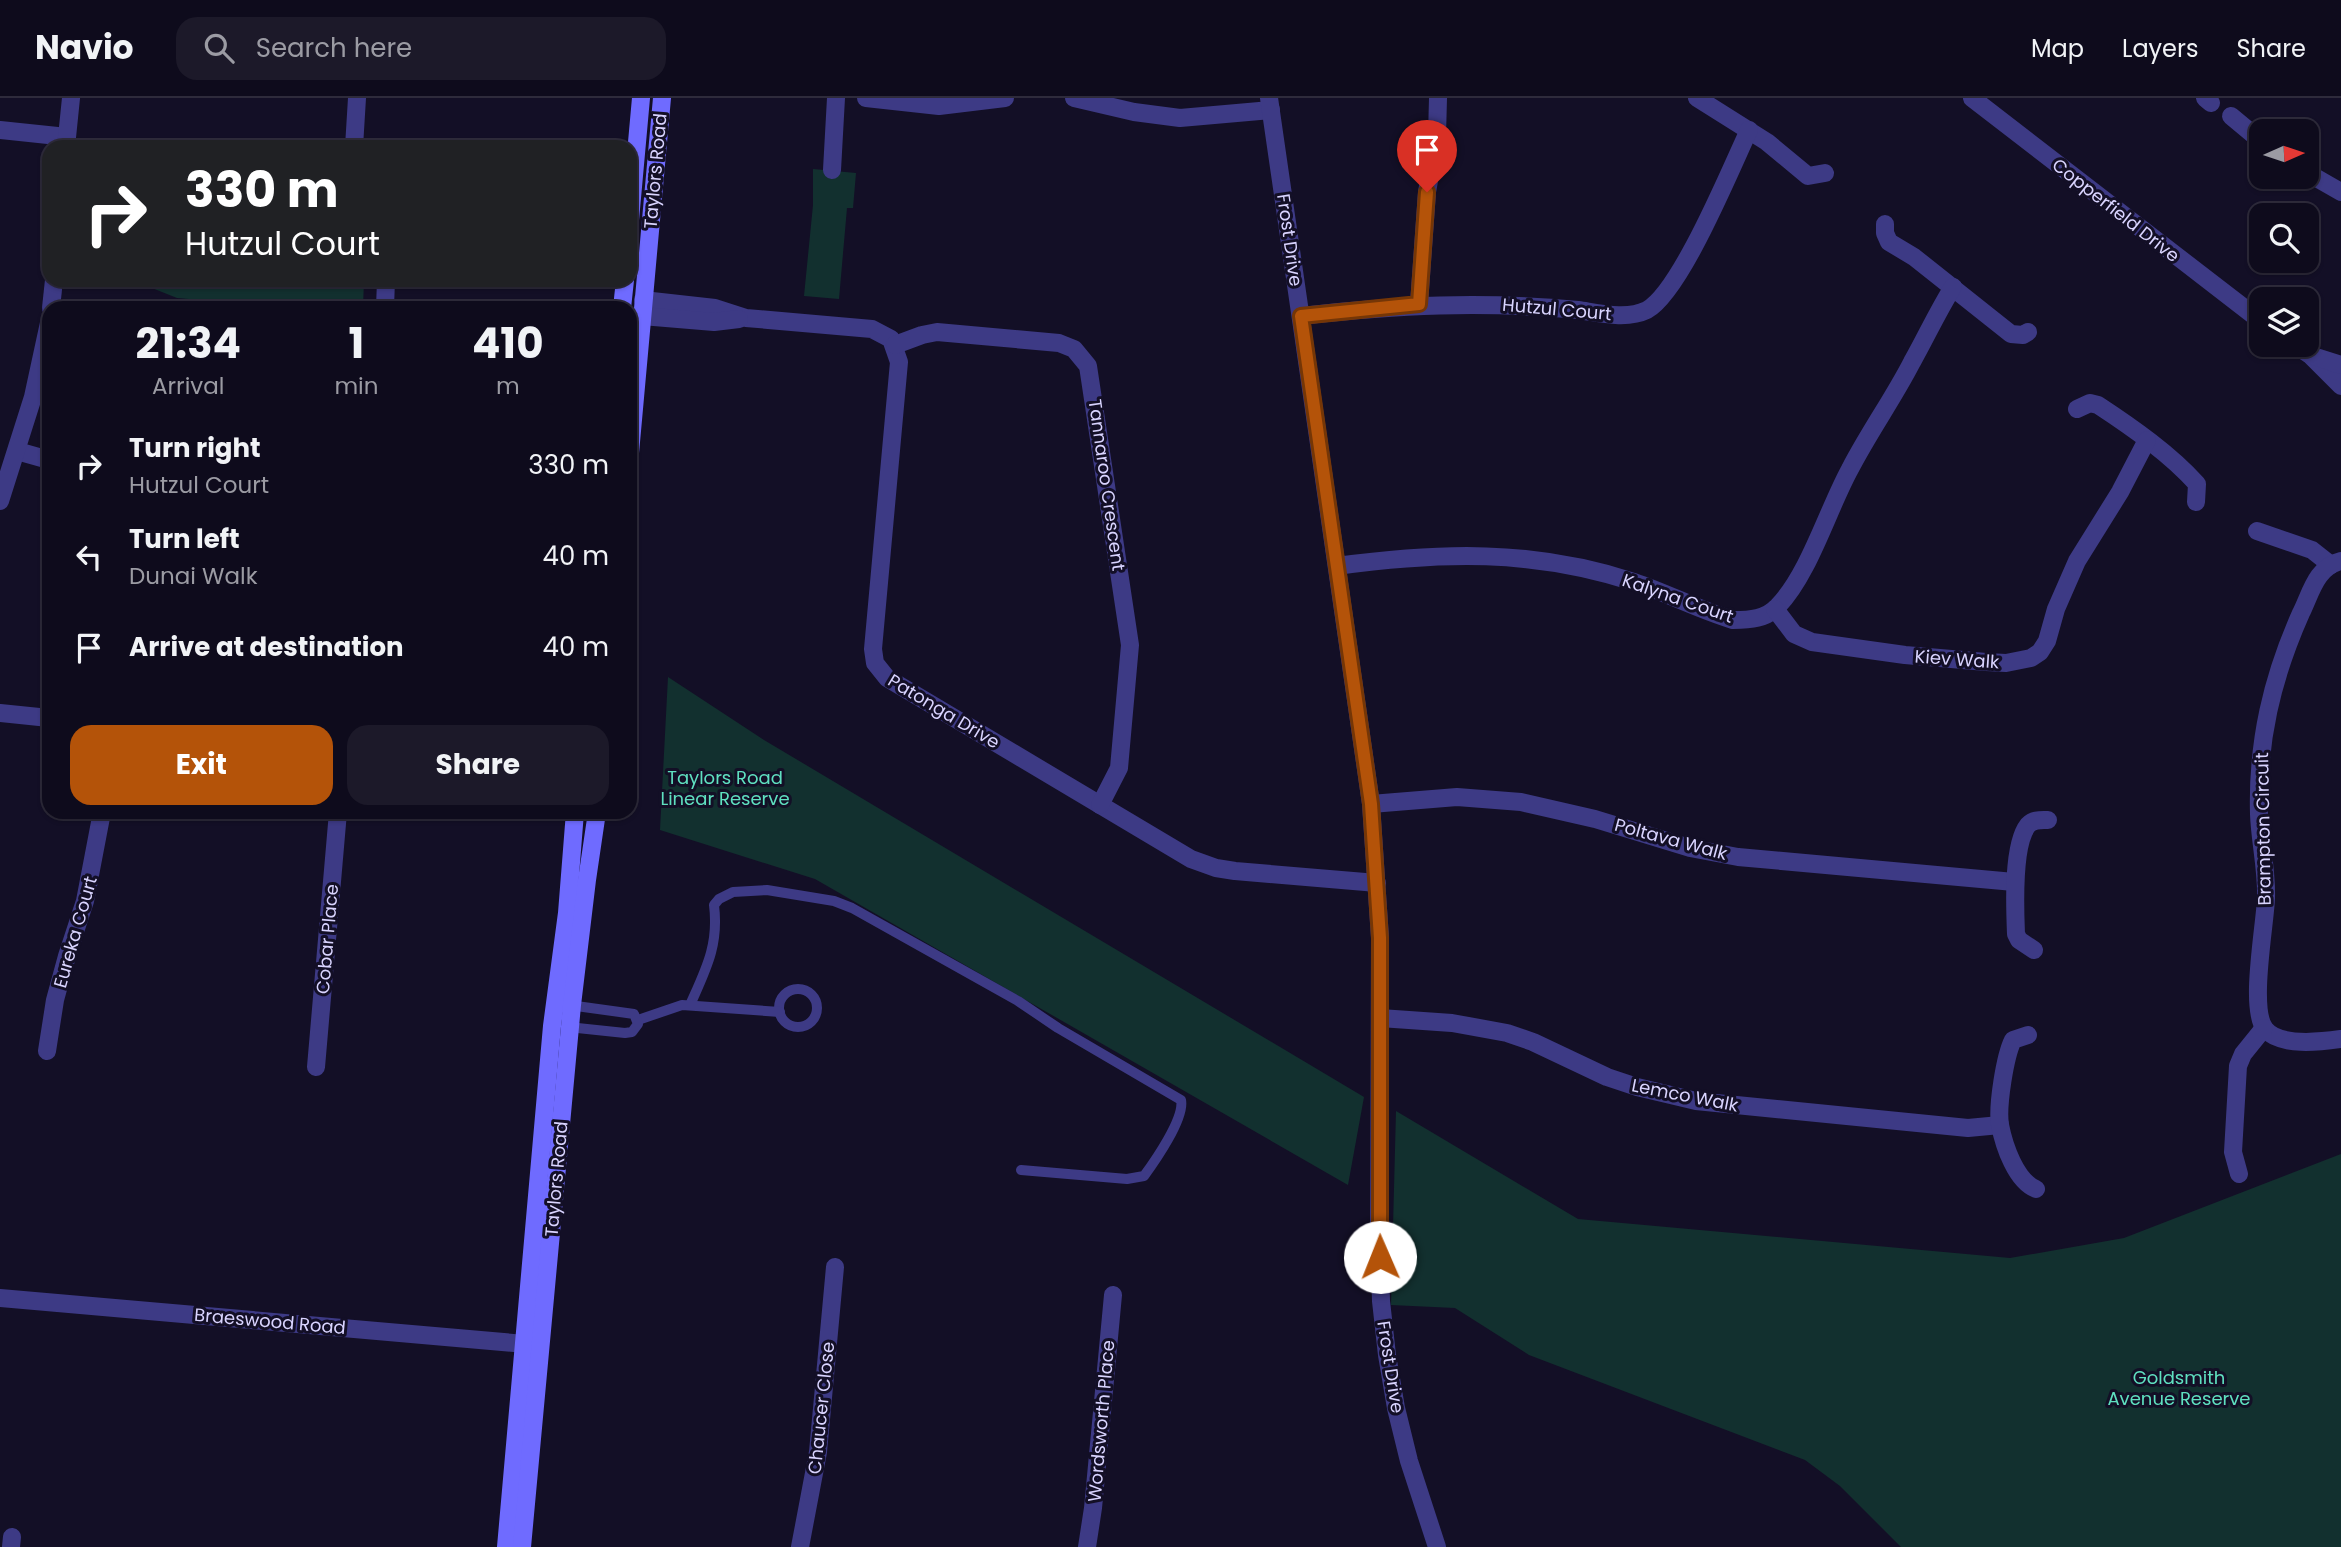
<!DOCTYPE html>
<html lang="en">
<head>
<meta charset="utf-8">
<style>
	body { margin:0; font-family:Poppins,sans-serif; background:#1c1929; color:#f1f3f6; height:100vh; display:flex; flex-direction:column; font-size:26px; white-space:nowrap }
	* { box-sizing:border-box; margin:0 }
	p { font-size:23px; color:#9b9ba3 }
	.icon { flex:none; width:38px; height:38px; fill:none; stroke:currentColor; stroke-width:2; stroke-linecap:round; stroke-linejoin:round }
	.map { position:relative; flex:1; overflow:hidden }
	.drawer { position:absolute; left:42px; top:203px; width:595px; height:518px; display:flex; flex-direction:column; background:#0e0b1c; border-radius:21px; box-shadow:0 2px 5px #0004,0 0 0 2px #2e2b3b }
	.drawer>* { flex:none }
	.top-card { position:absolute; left:42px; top:42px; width:595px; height:147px; border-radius:21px; box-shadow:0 2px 5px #0004,0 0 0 2px #2e2b3b; background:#202124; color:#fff; overflow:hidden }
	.needle { width:46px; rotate:87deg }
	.tools { position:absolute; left:2249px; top:21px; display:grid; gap:14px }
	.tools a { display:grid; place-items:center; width:70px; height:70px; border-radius:14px; background:#0e0b1c; box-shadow:0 2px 5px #0004,0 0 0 2px #2e2b3b; font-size:35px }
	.pin { position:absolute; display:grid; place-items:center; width:60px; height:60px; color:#fff; margin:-72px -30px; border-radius:50% 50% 50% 0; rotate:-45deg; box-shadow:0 0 7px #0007 }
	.pin .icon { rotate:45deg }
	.me { position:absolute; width:77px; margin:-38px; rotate:359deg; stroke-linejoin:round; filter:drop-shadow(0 0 5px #0008) }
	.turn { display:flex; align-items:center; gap:24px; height:147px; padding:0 28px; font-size:32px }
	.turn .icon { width:91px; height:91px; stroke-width:2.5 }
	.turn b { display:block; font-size:49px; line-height:60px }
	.eta { display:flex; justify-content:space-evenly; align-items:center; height:119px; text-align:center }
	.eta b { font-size:42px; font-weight:700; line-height:49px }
	.cta { display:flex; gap:14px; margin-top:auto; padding:14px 28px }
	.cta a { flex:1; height:80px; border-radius:21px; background:#b45309; color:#fff; font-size:28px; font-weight:700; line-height:80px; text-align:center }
	.cta a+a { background:#1c1929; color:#f1f3f6 }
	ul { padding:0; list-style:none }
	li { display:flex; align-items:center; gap:21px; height:91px; padding:0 28px }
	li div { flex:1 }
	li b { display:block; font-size:26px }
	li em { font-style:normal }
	header { display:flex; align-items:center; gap:42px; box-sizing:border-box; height:98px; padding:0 35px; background:#0e0b1c; border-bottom:2px solid #2e2b3b }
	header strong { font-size:33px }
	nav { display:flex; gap:38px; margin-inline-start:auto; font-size:24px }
	.search { width:490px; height:63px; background:#1c1929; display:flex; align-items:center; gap:18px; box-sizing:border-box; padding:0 24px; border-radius:21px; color:#9b9ba3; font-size:26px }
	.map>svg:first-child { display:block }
</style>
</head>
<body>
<header>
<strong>Navio</strong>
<div class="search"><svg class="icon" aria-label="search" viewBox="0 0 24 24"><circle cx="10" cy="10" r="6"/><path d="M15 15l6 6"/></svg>Search here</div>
<nav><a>Map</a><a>Layers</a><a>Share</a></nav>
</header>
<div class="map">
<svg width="2341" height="1449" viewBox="0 0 2341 1449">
	<rect width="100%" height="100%" fill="#130f26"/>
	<g fill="#12302f">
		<polygon points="813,71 856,75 853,110 847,110 839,201 804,198 813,107"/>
		<polygon points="132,182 364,182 363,210 295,210 177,200"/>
		<polygon points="407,204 471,210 407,210"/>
		<polygon points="668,579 764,642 1364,999 1348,1087 815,781 660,732"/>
		<polygon points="1396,1013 1578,1121 2010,1160 2124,1140 2341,1056 2341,1449 1901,1449 1840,1388 1805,1362 1529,1257 1455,1210 1391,1207"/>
	</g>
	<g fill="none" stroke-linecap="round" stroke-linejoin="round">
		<g stroke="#3d3a85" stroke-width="10">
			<circle cx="798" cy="910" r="19"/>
			<path d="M690 907C706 871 719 847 714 807L719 801 733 794 767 792 834 803 852 810 1018 903 1058 930 1181 1002C1185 1020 1155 1063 1144 1078L1127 1081 1021 1072"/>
			<polyline points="638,922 682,907 780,914"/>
			<polyline points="568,929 625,935 632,934 638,926 634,916 569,907"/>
		</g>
		<g stroke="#3d3a85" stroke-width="18">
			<polyline points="866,0 939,8 1005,0"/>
			<polyline points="1074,0 1134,14 1180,20 1271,12"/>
			<polyline points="1269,0 1371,706 1380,840 1379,1137 1381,1203 1387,1257 1396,1310 1409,1363 1437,1449"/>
			<polyline points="1697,0 1767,44 1808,78 1825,75"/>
			<polyline points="2205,0 2211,5"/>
			<polyline points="2231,18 2261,43"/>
			<polyline points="0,32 67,39"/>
			<polyline points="66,49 71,0"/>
			<polyline points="354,49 357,0"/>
			<polyline points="832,72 836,0"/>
			<polyline points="2306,74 2341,94"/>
			<polyline points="1885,126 1885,135 1889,144 1914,159 2011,236 2023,237 2028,234"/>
			<polyline points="643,202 715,210 746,220 872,231 891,241 899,264 873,551 875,565 887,580 1191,761 1216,770 1235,773 1377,785"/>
			<polyline points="1419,206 1427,94 1437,38 1438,0"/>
			<polyline points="51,210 54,182"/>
			<polyline points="385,210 386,182"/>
			<polyline points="642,218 714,224 739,221"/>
			<path d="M1301 218C1397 207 1482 203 1578 212 1599 215 1627 222 1647 212 1681 193 1731 70 1749 32"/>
			<polyline points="895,247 922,237 937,234 1059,245 1074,251 1088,268 1130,547 1119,670 1100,707"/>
			<path d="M2077 311 2090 305 2098 307C2133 330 2170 356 2197 386L2196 404"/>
			<polyline points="17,353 49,362"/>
			<polyline points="0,403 33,299 49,225"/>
			<polyline points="2257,433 2312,452 2331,467"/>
			<path d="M2341 463C2316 469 2311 495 2301 515 2272 580 2257 644 2259 716 2260 744 2267 772 2266 800 2265 828 2249 911 2265 931 2280 949 2320 944 2341 941"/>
			<path d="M1337 468C1441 454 1532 451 1634 484 1667 495 1699 512 1733 522 1750 522 1766 521 1778 508 1809 476 1828 411 1850 371 1869 334 1893 301 1912 264 1926 239 1938 213 1953 189"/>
			<polyline points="1775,511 1794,536 1812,544 1905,557 1986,564 2006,565 2031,560 2040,554 2047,543 2056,511 2077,463 2120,394 2147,342"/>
			<polyline points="0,615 49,620"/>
			<polyline points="1371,706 1457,699 1521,704 1595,721 1690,750 1738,759 2014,784"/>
			<path d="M2034 852 2019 842 2016 836C2015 811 2012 747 2028 727 2034 721 2041 722 2048 722"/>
			<polyline points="1380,920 1452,925 1507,935 1533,944 1607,979 1637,989 1696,1003 1968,1030 2000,1027"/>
			<path d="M2028 937 2013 942C2005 958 1997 1008 2000 1027 2004 1048 2016 1083 2036 1091"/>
			<polyline points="47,953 55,902 67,858 85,803 102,714"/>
			<polyline points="316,969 338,714"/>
			<polyline points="2239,1076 2233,1054 2238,968 2243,956 2264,930"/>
			<polyline points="0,1200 537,1247"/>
			<polyline points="11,1449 12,1439"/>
			<polyline points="800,1449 818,1354 835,1169"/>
			<polyline points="1087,1449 1093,1410 1113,1197"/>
		</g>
		<g stroke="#3d3a85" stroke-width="18">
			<polyline points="1972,0 2261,223"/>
			<polyline points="2295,247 2310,257 2341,288"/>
			<polyline points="2313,258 2341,267"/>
		</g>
		<g stroke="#6f6bff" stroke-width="18">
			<polyline points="630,122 641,0"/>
			<polyline points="622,210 625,182"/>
			<polyline points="630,355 662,0"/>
			<polyline points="506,1449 552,928 567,815 575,714"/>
			<polyline points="522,1449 572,907 587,782 597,714"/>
		</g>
	</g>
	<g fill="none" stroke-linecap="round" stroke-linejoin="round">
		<g stroke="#753606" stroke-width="18">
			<polyline id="route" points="1380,1159 1380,840 1371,706 1301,218 1419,206 1427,94"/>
		</g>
		<use href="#route" stroke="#b45309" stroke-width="12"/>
	</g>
	<g text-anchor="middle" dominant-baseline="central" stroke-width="6" stroke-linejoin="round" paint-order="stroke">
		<g font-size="18" fill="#d9d4ff" stroke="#130f26">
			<text transform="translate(655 73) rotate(-85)">Taylors Road</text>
			<text transform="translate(2116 112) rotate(38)">Copperfield Drive</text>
			<text transform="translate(1290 142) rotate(82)">Frost Drive</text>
			<text transform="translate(1557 211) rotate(5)">Hutzul Court</text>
			<text transform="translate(1107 387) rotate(82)">Tannaroo Crescent</text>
			<text transform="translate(1678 500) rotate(19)">Kalyna Court</text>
			<text transform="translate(1957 561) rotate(4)">Kiev Walk</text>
			<text transform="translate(944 613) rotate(31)">Patonga Drive</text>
			<text transform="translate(2263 731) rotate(-91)">Brampton Circuit</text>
			<text transform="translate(1671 741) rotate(15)">Poltava Walk</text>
			<text transform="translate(75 834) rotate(-74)">Eureka Court</text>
			<text transform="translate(327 841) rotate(-85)">Cobar Place</text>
			<text transform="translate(1685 997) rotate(11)">Lemco Walk</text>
			<text transform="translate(556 1081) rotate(-85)">Taylors Road</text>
			<text transform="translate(270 1223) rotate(5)">Braeswood Road</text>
			<text transform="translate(1391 1269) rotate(81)">Frost Drive</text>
			<text transform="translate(821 1310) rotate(-84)">Chaucer Close</text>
			<text transform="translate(1101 1323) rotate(-85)">Wordsworth Place</text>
		</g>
		<g font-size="18" fill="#5fe0c0" stroke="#130f26">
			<text x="725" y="679">Taylors Road<tspan x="725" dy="21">Linear Reserve</tspan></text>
			<text x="2179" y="1279">Goldsmith<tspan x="2179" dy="21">Avenue Reserve</tspan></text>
		</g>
	</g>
</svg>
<div class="tools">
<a><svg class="needle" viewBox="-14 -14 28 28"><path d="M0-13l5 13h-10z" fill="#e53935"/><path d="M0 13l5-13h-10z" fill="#9b9ba3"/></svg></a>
<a><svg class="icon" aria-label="search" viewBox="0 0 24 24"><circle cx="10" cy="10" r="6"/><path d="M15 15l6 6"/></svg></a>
<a><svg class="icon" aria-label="layers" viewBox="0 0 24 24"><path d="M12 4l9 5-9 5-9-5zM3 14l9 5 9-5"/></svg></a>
</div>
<div class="pin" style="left:1427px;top:94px;background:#d93025"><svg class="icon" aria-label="arrive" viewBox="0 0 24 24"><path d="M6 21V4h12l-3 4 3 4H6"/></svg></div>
<svg class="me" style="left:1380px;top:1159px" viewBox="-20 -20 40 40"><circle r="19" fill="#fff"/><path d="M0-13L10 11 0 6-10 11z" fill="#b45309"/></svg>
<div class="top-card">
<div class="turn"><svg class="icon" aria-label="right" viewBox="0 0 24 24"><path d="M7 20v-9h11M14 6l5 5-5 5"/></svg><div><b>330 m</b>Hutzul Court</div></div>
</div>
<section class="drawer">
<div class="eta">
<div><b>21:34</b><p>Arrival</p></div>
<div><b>1</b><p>min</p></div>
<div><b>410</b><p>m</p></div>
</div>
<ul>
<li><svg class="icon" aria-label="right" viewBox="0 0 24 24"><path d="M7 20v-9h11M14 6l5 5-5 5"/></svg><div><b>Turn right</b><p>Hutzul Court</p></div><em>330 m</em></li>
<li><svg class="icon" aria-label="left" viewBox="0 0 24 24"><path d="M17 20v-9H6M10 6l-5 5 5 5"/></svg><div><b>Turn left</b><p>Dunai Walk</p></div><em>40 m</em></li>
<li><svg class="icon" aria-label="arrive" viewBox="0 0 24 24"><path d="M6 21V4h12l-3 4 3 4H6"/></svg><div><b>Arrive at destination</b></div><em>40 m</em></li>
</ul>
<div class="cta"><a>Exit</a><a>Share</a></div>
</section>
</div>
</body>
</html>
